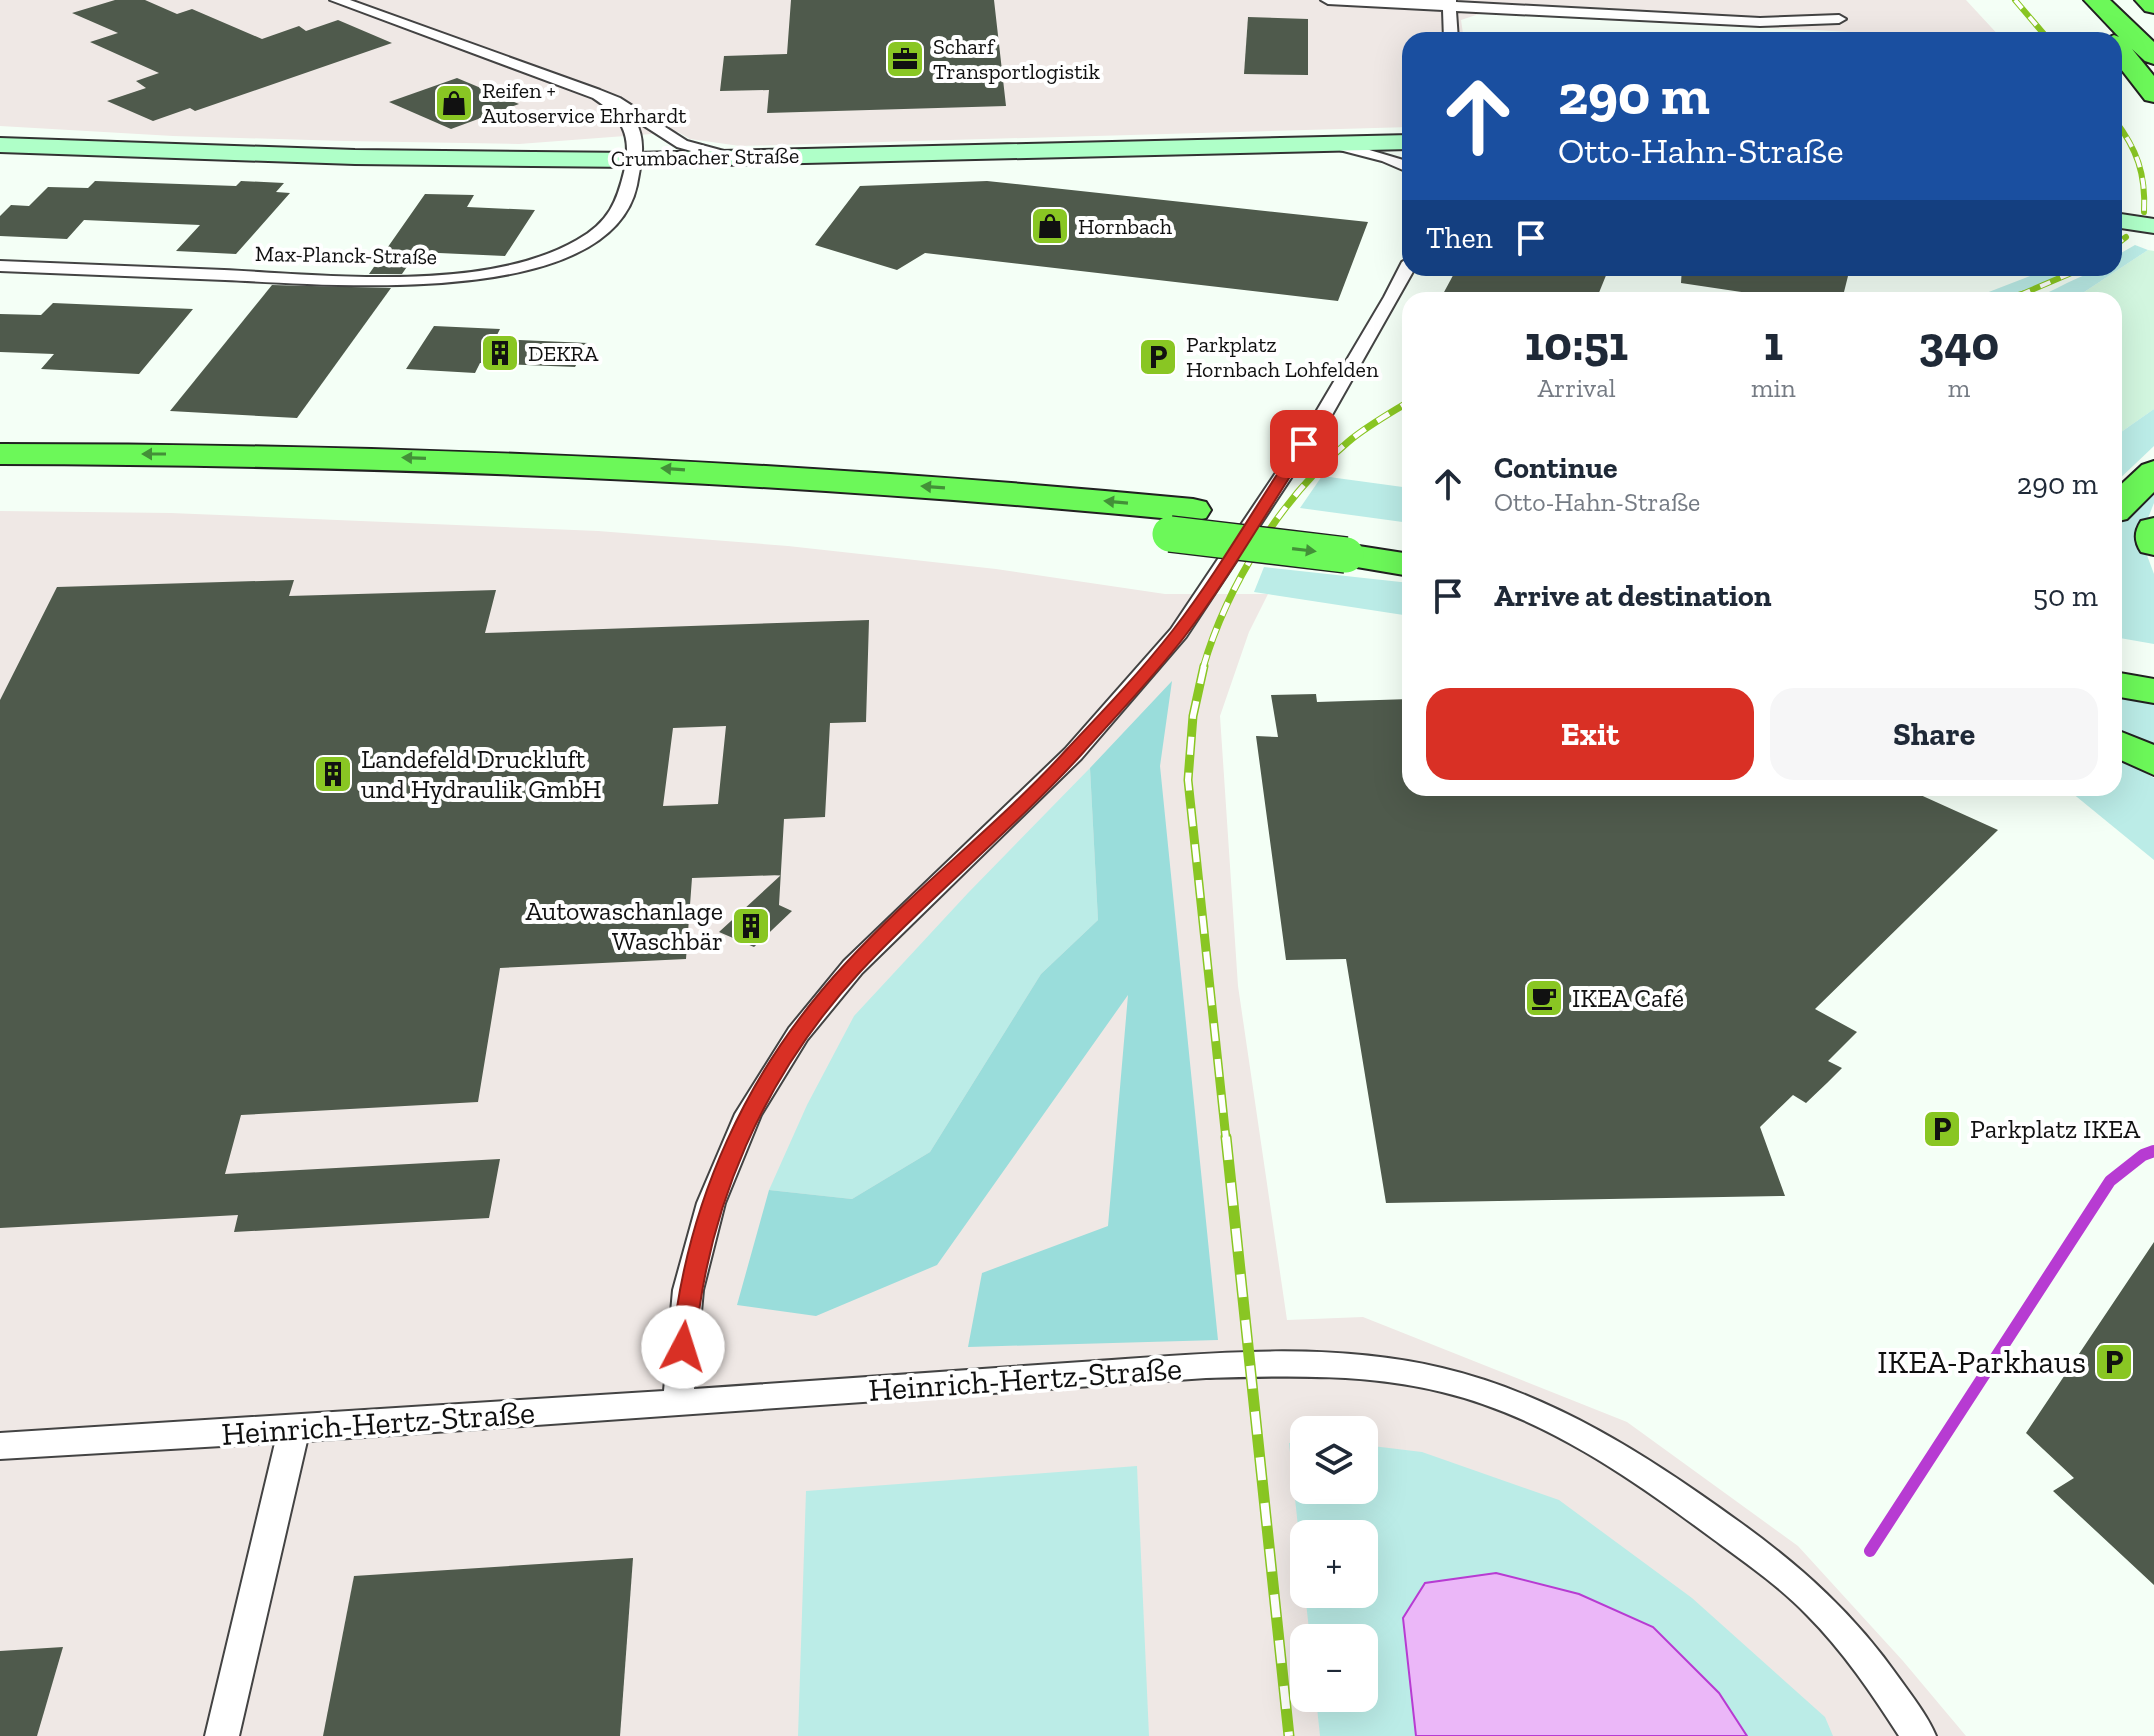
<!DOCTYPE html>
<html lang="en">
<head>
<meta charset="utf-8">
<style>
	body { margin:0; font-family:"Zilla Slab",serif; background:#f6f6f7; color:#1f2937; height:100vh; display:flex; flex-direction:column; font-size:30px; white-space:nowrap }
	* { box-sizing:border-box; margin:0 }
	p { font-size:26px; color:#747a83 }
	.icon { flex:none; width:44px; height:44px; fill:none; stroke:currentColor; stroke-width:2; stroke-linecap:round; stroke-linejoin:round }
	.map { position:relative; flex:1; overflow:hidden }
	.sheet { position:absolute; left:1402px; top:292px; width:720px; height:504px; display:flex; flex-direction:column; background:#fff; border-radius:24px; box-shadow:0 8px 32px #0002 }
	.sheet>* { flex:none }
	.guide { position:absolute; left:1402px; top:32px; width:720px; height:244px; border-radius:24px; box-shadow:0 8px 32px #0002; background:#1a4fa0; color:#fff; overflow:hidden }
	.tools { position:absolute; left:1290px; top:1416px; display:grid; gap:16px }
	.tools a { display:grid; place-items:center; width:88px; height:88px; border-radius:16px; background:#fff; box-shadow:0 8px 32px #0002; font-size:40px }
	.pin { position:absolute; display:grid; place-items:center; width:68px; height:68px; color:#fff; margin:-34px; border-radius:16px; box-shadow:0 4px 12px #0006 }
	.me { position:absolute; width:88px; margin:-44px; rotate:5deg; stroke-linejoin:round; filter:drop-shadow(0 0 6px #0008) }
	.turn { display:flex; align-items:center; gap:28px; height:168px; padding:0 24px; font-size:36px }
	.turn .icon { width:104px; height:104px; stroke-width:2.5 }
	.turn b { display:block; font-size:56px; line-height:68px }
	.then { display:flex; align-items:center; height:76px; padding:0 24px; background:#0003; gap:16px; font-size:30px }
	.eta { display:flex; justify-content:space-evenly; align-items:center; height:136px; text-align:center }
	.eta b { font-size:48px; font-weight:700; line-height:56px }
	.primary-button { display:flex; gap:16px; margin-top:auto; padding:16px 24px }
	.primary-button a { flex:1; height:92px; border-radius:24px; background:#d93025; color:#fff; font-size:32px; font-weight:700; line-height:92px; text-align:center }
	.primary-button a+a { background:#f6f6f7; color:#1f2937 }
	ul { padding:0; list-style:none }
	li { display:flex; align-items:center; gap:24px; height:112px; padding:0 24px }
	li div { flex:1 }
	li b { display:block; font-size:30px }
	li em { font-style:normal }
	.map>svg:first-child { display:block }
</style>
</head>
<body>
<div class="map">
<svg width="2154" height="1736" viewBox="0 0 2154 1736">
	<rect width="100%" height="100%" fill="#f4fff6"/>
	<g fill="#efe8e5" fill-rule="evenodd">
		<polygon points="0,0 1966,0 2003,40 1482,13 1461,20 1464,40 1410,40 1410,127 740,146 690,139 678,132 519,144 344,141 173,136 0,126"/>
		<path d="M0 511 171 513 598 531 788 546 996 569 1165 594H1268L1249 632 1220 716 1238 986 1287 1320 1363 1317 1627 1422 1798 1546 1903 1661 1966 1736H0ZM1304 1430H1364V1490H1304ZM1304 1534H1364V1594H1304ZM1304 1638H1364V1698H1304Z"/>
	</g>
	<polygon fill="#d2f6df" points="2148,250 2154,251 2154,409 2114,437 2114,300 2072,300"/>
	<g fill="#bbece7">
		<path d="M2135 245 2148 250 2072 300H2032C2056 290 2090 268 2114 268V257Z"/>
		<path d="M2051 268H2074C2045 289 2003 300 1968 300Z"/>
		<polygon points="2154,409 2154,446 2114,484 2114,437"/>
		<polygon points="1322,476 1410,488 1410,523 1300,508"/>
		<polygon points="2154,487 2154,503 2144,528 2142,542 2154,574 2154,644 2114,637 2114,531"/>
		<polygon points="1264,567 1410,583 1410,616 1254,592"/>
		<polygon points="2114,692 2154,700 2154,751 2114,730"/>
		<polygon points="2114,754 2154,778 2154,860 2066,788 2114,788"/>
		<polygon points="1090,768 1098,920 1041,974 930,1152 852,1199 769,1190 807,1105 854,1016 968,893"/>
		<polygon points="1289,1443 1304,1443 1304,1490 1364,1490 1364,1445 1422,1452 1559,1500 1692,1598 1825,1717 1833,1736 1747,1736 1719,1693 1403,1618 1416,1736 1320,1736 1316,1698 1364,1698 1364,1638 1310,1638 1305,1594 1364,1594 1364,1534 1304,1534 1304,1582"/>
		<polygon points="1137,1466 1149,1736 798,1736 806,1491"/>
	</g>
	<polygon fill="#9adddb" points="1172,681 1160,766 1218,1340 968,1347 982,1273 1108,1226 1128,995 937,1265 816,1316 737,1305 769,1190 852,1199 930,1152 1041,974 1098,920 1090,768"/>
	<polygon fill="#ebb7f8" stroke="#b73bd2" stroke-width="2" points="1496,1573 1579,1594 1653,1627 1719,1693 1747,1736 1416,1736 1403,1618 1425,1583"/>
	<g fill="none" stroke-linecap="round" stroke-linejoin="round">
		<polyline stroke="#b73bd2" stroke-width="12" points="1870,1551 2110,1181 2143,1155 2154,1151"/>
	</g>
	<g fill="#4f5a4c" fill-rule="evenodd">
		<polygon points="115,0 145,0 177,14 192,9 262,39 299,26 306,31 338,20 392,43 195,111 190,108 153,121 107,101 146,88 136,81 159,73 90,42 118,33 72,13"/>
		<polygon points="791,0 994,0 1006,106 767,113 769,90 720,91 724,56 787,54"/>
		<polygon points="1248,17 1308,19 1308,75 1244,74"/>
		<polygon points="457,78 519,104 451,129 389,102"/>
		<polygon points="95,181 236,186 241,181 284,183 276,192 290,193 236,254 176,251 200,225 84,220 67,239 0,236 0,216 11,205 29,206 48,187 88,188"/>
		<polygon points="987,181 1368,222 1338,301 925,253 897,270 815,245 860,186"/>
		<polygon points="425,194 474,195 467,207 535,210 505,256 417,252 402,274 369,274"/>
		<polygon points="1457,268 1609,268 1596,300 1484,300 1443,294"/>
		<polygon points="1682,268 1850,268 1842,300 1795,300 1681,283"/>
		<polygon points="272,285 391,288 297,418 170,411"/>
		<polygon points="53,303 193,309 139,374 41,369 54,354 0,352 0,314 41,315"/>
		<polygon points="434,326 500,329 495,339 588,343 575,367 480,363 475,373 406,369"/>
		<path d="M294 580 289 596 496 590 485 633 869 620 866 722 830 723 825 817 784 819 779 905 792 911 754 947 719 932 781 875 692 878 686 959 500 968 478 1102 241 1115 225 1174 500 1159 489 1218 234 1232 238 1215 0 1228V700L57 587ZM726 726 718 804 663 806 673 728Z"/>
		<polygon points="1316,694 1317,702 1410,699 1410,788 1905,788 1998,830 1815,1009 1857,1032 1828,1061 1842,1068 1827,1083 1806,1103 1793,1095 1760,1127 1785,1196 1386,1203 1346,959 1286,960 1256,736 1278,737 1271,695"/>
		<polygon points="2154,1242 2154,1585 2053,1491 2074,1478 2026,1433"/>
		<polygon points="633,1558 620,1736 323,1736 354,1576"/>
		<polygon points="63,1647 37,1736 0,1736 0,1651"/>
	</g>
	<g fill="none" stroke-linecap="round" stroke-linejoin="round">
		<g stroke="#434343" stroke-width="4">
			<g id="minor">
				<path d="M330 0H350L600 90 620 98 687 141 735 154 738 157 730 162 677 147 635 120C647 142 641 162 637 185 610 312 322 284 225 280 150 277 75 274 0 271V261C75 264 150 267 224 270 328 275 485 293 577 240 609 222 617 202 625 168 632 134 621 116 593 98Z"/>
				<polygon points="1321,0 1456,0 1456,2 1760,18 1839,15 1846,19 1839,23 1760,26 1456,11 1458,40 1444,40 1443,10 1328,4"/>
				<polygon points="1329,138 1410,162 1410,173 1382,161 1324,146 1321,143"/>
				<path d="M1410 257V268H1415L1328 422 1186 637 1081 759 862 973 807 1040 761 1115 725 1203 703 1290 694 1389C824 1380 953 1371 1082 1362 1201 1354 1324 1340 1442 1368 1553 1394 1650 1457 1741 1523 1803 1568 1855 1615 1899 1678 1912 1696 1927 1715 1936 1736H1899C1872 1694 1843 1651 1807 1615 1779 1586 1746 1563 1713 1539 1631 1478 1542 1416 1442 1392 1365 1373 1285 1376 1206 1378L307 1441 239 1736H205L275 1443 0 1459V1433L664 1391 673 1290 697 1203 735 1114 789 1028 844 961 1065 749 1171 629 1310 422 1384 297 1402 262Z"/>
			</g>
		</g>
		<g stroke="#323232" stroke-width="4">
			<g id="secondary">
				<polygon points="1410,135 1410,149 634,167 355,164 0,152 0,138 355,150 634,153"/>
				<polygon points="2114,213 2154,219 2154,233 2114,227"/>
			</g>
		</g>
		<g stroke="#212121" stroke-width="4">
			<g id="motorway">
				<polygon points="2084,0 2110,0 2154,42 2154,64 2145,61 2132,49 2154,76 2154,102 2145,100 2114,60 2114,40 2103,40 2114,35 2119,37"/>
				<polygon points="2135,0 2154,0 2154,13 2145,11"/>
				<path d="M0 444C399 444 796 461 1193 499L1206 502 1211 510 1206 518 1193 521C796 482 399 465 0 464Z"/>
				<polygon points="2154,461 2154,492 2127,519 2114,522 2114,491 2142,465"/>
				<path d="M2154 518V555L2141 552C2134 541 2134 532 2141 521Z"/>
				<polygon points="1346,544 1410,554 1410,576 1333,563 1327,555 1333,547"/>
				<polygon points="2114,672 2154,679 2154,703 2114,696"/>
				<polygon points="2114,729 2154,745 2154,775 2114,757"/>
			</g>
		</g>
		<use href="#minor" fill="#fff" fill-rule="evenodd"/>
		<use href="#secondary" fill="#afffc8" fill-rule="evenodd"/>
		<use href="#motorway" fill="#6cf859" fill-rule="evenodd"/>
		<g stroke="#89c623" stroke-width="6">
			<g id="rail-far3">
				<polyline points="2015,0 2049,40"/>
				<path d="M2114 119C2137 149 2146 174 2144 212"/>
				<polyline points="2114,246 2126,237"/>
				<polyline points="2020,295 2083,268"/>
			</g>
		</g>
		<g stroke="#89c623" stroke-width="7">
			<g id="rail-far2">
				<polyline points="2002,300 2028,293"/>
				<path d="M1203 668C1227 585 1282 497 1348 442 1367 426 1389 414 1410 401"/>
			</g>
		</g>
		<g stroke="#89c623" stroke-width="9">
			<polyline id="rail-far1" points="1204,666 1193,716 1188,780 1226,1139"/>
		</g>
		<g stroke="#89c623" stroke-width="11">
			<polyline id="rail" points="1226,1137 1289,1736"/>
		</g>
		<use href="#rail-far3" stroke="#fff" stroke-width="4" stroke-dasharray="11" stroke-linecap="butt"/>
		<use href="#rail-far2" stroke="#fff" stroke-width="5" stroke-dasharray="14" stroke-linecap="butt"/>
		<use href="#rail-far1" stroke="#fff" stroke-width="6" stroke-dasharray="18" stroke-linecap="butt"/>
		<use href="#rail" stroke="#fff" stroke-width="8" stroke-dasharray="23" stroke-linecap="butt"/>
		<g stroke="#212121" stroke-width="38" stroke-linecap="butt">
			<polyline id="motorway-bridge" points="1170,534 1346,555"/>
		</g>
		<use href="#motorway-bridge" stroke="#6cf859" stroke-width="35"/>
	</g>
	<defs><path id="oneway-solid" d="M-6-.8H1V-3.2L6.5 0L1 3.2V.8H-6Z" transform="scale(2)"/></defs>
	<g fill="#439038">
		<use href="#oneway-solid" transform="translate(154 454) rotate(-180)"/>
		<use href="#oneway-solid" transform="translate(414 458) rotate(-178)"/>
		<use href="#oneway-solid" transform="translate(673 469) rotate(-176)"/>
		<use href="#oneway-solid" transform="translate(933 487) rotate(-176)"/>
		<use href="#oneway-solid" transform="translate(1116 502) rotate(-175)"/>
		<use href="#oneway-solid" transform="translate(1304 550) rotate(7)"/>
	</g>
	<path fill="#d93025" stroke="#8d1f18" stroke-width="2" d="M1304 440 1311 444C1270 506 1230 577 1185 636 1153 678 1116 716 1081 755 1012 831 930 896 860 972 764 1076 707 1206 695 1347L691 1353 683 1356 675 1353 672 1347C686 1202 747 1069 846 963 916 887 999 824 1068 748 1104 710 1141 671 1173 630 1218 572 1256 505 1297 444Z"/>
	<defs>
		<g id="office-square" transform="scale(2)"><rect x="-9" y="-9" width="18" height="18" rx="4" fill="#89c623" stroke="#fff"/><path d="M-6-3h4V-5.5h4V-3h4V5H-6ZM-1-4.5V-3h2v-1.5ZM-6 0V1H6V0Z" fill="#111"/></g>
		<g id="shop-square" transform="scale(2)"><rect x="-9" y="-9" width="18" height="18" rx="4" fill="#89c623" stroke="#fff"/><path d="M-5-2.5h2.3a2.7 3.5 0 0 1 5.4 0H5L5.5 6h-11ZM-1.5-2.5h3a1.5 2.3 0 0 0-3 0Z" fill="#111"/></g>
		<g id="building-square" transform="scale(2)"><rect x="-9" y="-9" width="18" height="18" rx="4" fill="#89c623" stroke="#fff"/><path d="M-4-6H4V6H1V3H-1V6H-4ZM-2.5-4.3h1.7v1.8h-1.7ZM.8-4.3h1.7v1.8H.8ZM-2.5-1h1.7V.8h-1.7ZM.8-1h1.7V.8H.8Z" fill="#111"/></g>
		<g id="parking-square" transform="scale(2)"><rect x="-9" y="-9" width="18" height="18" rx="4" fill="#89c623" stroke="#fff"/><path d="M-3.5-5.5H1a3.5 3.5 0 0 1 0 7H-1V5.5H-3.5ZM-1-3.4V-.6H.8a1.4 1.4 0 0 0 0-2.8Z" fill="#111"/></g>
		<g id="cafe-square" transform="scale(2)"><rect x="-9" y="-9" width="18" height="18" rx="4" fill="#89c623" stroke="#fff"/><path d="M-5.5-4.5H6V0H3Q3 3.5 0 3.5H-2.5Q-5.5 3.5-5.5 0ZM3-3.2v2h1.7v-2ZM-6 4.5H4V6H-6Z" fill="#111"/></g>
	</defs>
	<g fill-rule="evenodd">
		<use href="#office-square" x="905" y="59"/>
		<use href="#shop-square" x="454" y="103"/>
		<use href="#shop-square" x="1050" y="226"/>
		<use href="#building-square" x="500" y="353"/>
		<use href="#parking-square" x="1158" y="357"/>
		<use href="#building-square" x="333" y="774"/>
		<use href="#building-square" x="751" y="926"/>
		<use href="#cafe-square" x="1544" y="998"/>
		<use href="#parking-square" x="1942" y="1129"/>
		<use href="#parking-square" x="2114" y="1362"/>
	</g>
	<g text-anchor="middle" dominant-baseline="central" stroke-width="8" stroke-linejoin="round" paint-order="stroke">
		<g font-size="22" fill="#101010" stroke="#fff" text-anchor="start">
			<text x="933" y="46">Scharf<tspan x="933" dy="25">Transportlogistik</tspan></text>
			<text x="482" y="90">Reifen +<tspan x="482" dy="25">Autoservice Ehrhardt</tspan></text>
			<text x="1078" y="226">Hornbach</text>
			<text x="1186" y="344">Parkplatz<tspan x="1186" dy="25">Hornbach Lohfelden</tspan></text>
			<text x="528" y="353">DEKRA</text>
		</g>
		<g font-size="22" fill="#101010" stroke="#fff">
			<text transform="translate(705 157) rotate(-1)">Crumbacher Straße</text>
			<text transform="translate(346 255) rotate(1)">Max-Planck-Straße</text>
		</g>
		<g font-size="26" fill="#101010" stroke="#fff" text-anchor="start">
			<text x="361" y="759">Landefeld Druckluft<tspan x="361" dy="30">und Hydraulik GmbH</tspan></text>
			<text x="723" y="911" text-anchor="end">Autowaschanlage<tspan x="723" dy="30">Waschbär</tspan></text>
			<text x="1572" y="998">IKEA Café</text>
			<text x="1970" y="1129">Parkplatz IKEA</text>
		</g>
		<g font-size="32" fill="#101010" stroke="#fff" text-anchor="end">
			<text x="2086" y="1362">IKEA-Parkhaus</text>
		</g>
		<g font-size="32" fill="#101010" stroke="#fff">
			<text transform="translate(1025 1379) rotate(-4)">Heinrich-Hertz-Straße</text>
			<text transform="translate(378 1423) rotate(-4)">Heinrich-Hertz-Straße</text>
		</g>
	</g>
</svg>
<div class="tools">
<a><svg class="icon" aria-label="layers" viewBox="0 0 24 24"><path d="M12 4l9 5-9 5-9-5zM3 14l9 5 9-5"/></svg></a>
<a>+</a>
<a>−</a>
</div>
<div class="pin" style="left:1304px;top:444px;background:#d93025"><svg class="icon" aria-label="arrive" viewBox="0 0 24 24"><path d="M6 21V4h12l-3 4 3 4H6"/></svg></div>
<svg class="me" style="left:683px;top:1347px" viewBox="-20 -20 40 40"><circle r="19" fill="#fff"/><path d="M0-13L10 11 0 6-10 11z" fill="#d93025"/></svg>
<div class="guide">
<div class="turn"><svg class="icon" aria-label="ahead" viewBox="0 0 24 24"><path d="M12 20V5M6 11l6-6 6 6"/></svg><div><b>290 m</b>Otto-Hahn-Straße</div></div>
<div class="then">Then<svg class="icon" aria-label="arrive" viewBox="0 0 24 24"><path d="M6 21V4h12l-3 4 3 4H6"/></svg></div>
</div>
<section class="sheet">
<div class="eta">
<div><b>10:51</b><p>Arrival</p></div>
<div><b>1</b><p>min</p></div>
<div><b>340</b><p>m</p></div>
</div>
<ul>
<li><svg class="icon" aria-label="ahead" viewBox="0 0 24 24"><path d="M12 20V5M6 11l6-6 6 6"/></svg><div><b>Continue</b><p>Otto-Hahn-Straße</p></div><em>290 m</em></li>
<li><svg class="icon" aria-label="arrive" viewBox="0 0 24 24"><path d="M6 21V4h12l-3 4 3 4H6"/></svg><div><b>Arrive at destination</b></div><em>50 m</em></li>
</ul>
<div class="primary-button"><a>Exit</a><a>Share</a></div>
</section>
</div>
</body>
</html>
